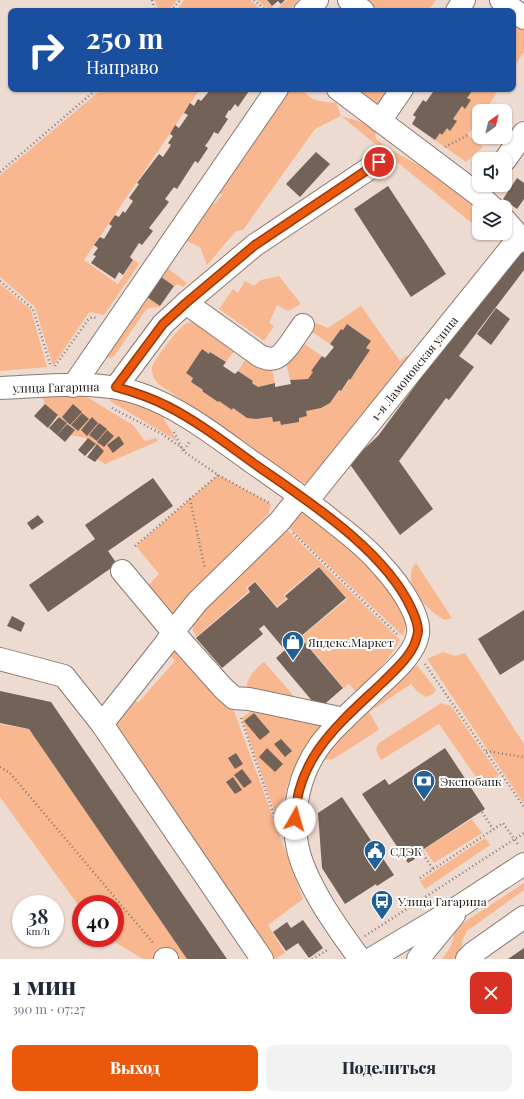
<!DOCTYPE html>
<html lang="ru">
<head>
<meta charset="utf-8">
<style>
	body { margin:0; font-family:"Playfair Display",serif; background:#f2f2f3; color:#1f2937; height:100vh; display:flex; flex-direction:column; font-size:15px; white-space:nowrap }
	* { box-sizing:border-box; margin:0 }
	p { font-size:13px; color:#747a83 }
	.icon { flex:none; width:22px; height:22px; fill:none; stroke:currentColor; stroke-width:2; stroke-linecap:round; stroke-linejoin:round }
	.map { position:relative; height:959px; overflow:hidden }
	.drawer { display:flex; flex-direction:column; background:#fff; flex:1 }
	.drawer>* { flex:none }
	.banner { position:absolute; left:8px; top:8px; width:508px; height:84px; border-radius:8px; box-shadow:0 1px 3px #0004; background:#1a4fa0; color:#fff; overflow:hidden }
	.needle { width:26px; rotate:34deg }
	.controls { position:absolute; left:472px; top:104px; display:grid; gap:8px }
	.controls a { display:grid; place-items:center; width:40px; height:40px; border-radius:8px; background:#fff; box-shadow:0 1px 3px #0004; font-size:20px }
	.speed { position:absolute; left:12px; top:895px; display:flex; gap:8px; font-size:20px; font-weight:700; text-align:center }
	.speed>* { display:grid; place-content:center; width:52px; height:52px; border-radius:50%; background:#fff; box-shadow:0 1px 3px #0004; line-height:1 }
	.speed small { font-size:10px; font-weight:400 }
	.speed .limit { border:6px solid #d22; background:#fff; color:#111 }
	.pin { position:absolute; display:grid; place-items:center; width:34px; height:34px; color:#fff; margin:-17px; border:2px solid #fff; border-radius:50%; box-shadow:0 1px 4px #0007 }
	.me { position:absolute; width:44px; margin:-22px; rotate:7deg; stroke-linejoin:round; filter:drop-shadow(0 0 3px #0008) }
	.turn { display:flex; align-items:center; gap:14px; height:84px; padding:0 12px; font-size:18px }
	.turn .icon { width:52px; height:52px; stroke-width:2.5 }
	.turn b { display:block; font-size:28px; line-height:34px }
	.round { display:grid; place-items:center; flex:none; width:42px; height:42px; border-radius:8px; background:#f2f2f3 }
	.overview { display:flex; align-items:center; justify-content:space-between; height:68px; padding:0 12px }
	h1 { font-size:24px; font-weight:800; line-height:30px }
	.button { display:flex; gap:8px; margin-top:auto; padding:8px 12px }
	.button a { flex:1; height:46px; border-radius:8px; background:#ea580c; color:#fff; font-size:16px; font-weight:800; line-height:46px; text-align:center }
	.button a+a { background:#f2f2f3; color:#1f2937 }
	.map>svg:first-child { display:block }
</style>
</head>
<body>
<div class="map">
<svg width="524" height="959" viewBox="0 0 524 959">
	<rect width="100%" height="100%" fill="#eddad0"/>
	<g fill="#f9b78f">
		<polygon points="155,0 177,0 168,11 158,11"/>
		<polygon points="184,0 250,0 263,11 176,11"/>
		<polygon points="257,0 266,0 275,10 287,0 298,0 289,11 271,11"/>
		<polygon points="356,0 436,0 428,11 370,11"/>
		<polygon points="514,25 524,31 524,52 513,68"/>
		<polygon points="102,89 200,89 84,260 118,284 134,260 139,264 104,315 89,312 53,366 35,307 0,277 0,175"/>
		<path d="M277 89H302C314 104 320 100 336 103L341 116 362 122 375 130 376 139 386 147 436 175 479 208V229L341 116 315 129 243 230 236 231 207 265 200 247 186 241 203 197 213 205 222 195 211 185Z"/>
		<polygon points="350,89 395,89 380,107"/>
		<polygon points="470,89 499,89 485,111 479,111 479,119 468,135 483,147 466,162 435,140 440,133 447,128 450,130 456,121 453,119 462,106 465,108 471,100 467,98 472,91"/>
		<polygon points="164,264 171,271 187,283 183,287 178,284 174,286 161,277 159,274"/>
		<polygon points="279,276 301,304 288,311 277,305 269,323 274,326 264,341 219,309 233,289 238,293 245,281 254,286 261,280"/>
		<polygon points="0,284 31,310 47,367 0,371"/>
		<path d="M143 294 160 306 159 307 149 308 145 311 115 355C112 358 109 359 105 356Z"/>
		<path d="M361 306 400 361 407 355 409 359 307 484 292 478 233 434 161 386C155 381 151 375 152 367 154 360 178 329 184 325 188 322 192 322 196 321L237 347 226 362 211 352 209 354 202 349 186 373 193 378 191 382 218 402 219 401 232 410 233 408C249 420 252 420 272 417L273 422 280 421 281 425 299 422V418L307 416 306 411C325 407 328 405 339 390L341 391 362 364 361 363 369 350 366 348 371 341 347 324 343 330 341 329 330 344 311 331 316 323 328 328Z"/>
		<polygon points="303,343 322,356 311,371 313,372 308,379 290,380 286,362 291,361"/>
		<polygon points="249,354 271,365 275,383 258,387 252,383 253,381 238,371"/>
		<polygon points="42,396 85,396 133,425 145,441 156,438 158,441 105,464 97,459 104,450 86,438 71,435 75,430 45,404"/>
		<polygon points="112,396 160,412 177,441 110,401"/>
		<polygon points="218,475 271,504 269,513 169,622 147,587 159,574 136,546"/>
		<polygon points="307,503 375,562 407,620 403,636 285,524"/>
		<path d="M283 526 400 640C389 660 373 677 357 693L349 684 344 688 301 637 347 599 319 566 284 595 286 599 277 607 255 581 246 588 249 591 196 637 193 630 192 622Z"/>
		<path d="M416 563 452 618 445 620C428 612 399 582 416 563Z"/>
		<polygon points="171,647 185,655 234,711 303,899 268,925 285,953 275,959 266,959 109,725 132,697 138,703 175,661 166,651"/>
		<polygon points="443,652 455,656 465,653 524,744 524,804 427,659"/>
		<path d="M264 662 300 703 249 689 247 686C248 675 257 668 264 662Z"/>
		<path d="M417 665 436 690 433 694 426 697 418 692 411 684 369 712 379 729 371 735 333 759 323 760C332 743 347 731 360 718 379 700 398 682 417 665Z"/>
		<path d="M441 703 451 706 499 775 483 787 439 724 381 760C377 753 374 750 379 743Z"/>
		<path d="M252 710 325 725C293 761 278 789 284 839L242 718Z"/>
		<polygon points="0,724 29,729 187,959 143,959 108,938 115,938 115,904 81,904 81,909 0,797"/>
		<polygon points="472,819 482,833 434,863 424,849"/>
		<polygon points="485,838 490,845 425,889 420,881"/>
		<polygon points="524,883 524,890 467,931 462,941 462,949 454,959 442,959 451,946 455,930 466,921"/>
	</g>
	<g fill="#726258">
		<polygon points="267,0 285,0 281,4 278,1 272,6"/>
		<polygon points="211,89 245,89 249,91 238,107 235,104 230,111 229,110 225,117 228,119 218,134 214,132 210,139 205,146 208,148 198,163 195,161 177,189 174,187 165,199 169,202 149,228 153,231 142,245 139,243 130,257 133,260 123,275 119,272 115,279 91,263 96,256 93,255 98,248 94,245 100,237 104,239 112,226 109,224 115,215 119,217 123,211 125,213 133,201 129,198 139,184 137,183 159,154 163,157 171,145 168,143 173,136 170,134 175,125 179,128 188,115 184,113 190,103 194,106 198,99 201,101"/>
		<polygon points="435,89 470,89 472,91 467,98 471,100 465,109 462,106 453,119 457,121 450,131 447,128 442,135 440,133 435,140 412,124 416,117 413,115 423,100 426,102"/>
		<polygon points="316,152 330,164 300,197 286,184"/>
		<polygon points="517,178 524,183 524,199 517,209 503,199"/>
		<polygon points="388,186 446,274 411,297 354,209"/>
		<polygon points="524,248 524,270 459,356 474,367 449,400 446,398 399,461 433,509 400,535 349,463 378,436 418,382 431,358"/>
		<polygon points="161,277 174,286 160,306 147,297"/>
		<polygon points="496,308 510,319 491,345 477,334"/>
		<polygon points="347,324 371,341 366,348 370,350 350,380 349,379 341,391 339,390 330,403 321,408 306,411 307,416 299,418 299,422 281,425 280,421 273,422 272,417 256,419 247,418 233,408 232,410 219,401 218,402 202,391 203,390 191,382 193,378 186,373 202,349 209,354 210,352 226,362 223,366 235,374 238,371 253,381 252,383 258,387 275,383 275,387 291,384 290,380 308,379 313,372 311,371 322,356 325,358 334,347 330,344 341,329 343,330"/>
		<polygon points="45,404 58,415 48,428 34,416"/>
		<polygon points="73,404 82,412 70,425 62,417"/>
		<polygon points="82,413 89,419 78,431 71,425"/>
		<polygon points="59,417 67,423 57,435 49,428"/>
		<polygon points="92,417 98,423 87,436 81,430"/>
		<polygon points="99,423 107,429 97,441 89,435"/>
		<polygon points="67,424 75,430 65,442 57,435"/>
		<polygon points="107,430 114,436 104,447 97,442"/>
		<polygon points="119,436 124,444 113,453 107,445"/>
		<polygon points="88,438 96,444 85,456 78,450"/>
		<polygon points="97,444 104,451 95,462 87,457"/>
		<polygon points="153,478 173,506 108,551 117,564 48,612 29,585 95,539 85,525"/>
		<polygon points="38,515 44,522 32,530 27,523"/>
		<polygon points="319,567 346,598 300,637 343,688 319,709 276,658 285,650 264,625 259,629 263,634 222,668 196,638 250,592 248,588 255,582 277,608 288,599 285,596"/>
		<polygon points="524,610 524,660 500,675 478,639"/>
		<polygon points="12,616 25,623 21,632 7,626"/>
		<polygon points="0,691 51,702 227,959 187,959 29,729 0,723"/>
		<polygon points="254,713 270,732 260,740 244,721"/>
		<polygon points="281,739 292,751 285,757 274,744"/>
		<polygon points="267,748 283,764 275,772 259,757"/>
		<polygon points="445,748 485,809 413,856 415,859 408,863 362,794 385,779 389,785"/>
		<polygon points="236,753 243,764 235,769 228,758"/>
		<polygon points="242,769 252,782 244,788 234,775"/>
		<polygon points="233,777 242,790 235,794 226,782"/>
		<polygon points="342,797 394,875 377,886 376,884 345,904 322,868 318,813"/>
		<polygon points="303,920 323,948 309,958 298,943 286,951 273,932 287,922 291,928"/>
		<polygon points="524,948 524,959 508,959"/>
	</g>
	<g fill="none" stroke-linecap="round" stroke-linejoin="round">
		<g stroke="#8a7a70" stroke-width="24">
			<g id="minor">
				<polyline points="349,0 363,11"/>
				<polyline points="501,0 524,18"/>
				<polyline points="305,11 317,0"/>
				<polyline points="457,11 464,0"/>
				<polyline points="338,89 480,196 492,207"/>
				<polyline points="380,121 402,89"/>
				<polyline points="505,160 524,133"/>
				<polyline points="505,220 522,240"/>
				<path d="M186 303 260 356C265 358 269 360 275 358 284 356 297 333 303 325"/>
				<polyline points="73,386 277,89"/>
				<polyline points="116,387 163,324 186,303 255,245 379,162"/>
				<path d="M0 388C44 386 99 379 140 394 181 408 217 437 252 462 281 482 309 502 336 524 353 537 370 551 383 567 396 581 421 614 418 634 415 655 389 676 374 690 356 708 335 725 320 745 310 759 303 774 299 791 288 839 301 869 326 910 337 927 348 943 360 959"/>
				<polyline points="300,496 280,521 197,602 173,632 223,688 234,698 249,699 344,719"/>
				<polyline points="307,501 514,244 522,240 524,240"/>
				<polyline points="0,659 64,676 102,724 262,959"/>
				<polyline points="102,724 166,643 173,632 122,571"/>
				<polyline points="165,959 167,959"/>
				<polyline points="467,959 473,953 524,917"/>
			</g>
		</g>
		<g stroke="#8a7a70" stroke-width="24">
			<g id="major">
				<polyline points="371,959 463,904 524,864"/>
				<polyline points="418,959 454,915"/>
			</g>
		</g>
		<g stroke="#867973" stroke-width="2.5" stroke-dasharray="1 3" stroke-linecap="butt">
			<polyline points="152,0 155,11"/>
			<polyline points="254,0 267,11"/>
			<polyline points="171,11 180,0"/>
			<polyline points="445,147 468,135"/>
			<polyline points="0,172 97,89"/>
			<polyline points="0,281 33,309 51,367"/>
			<polyline points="55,366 88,320 92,317 97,318"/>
			<polyline points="112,408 162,434 182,448"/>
			<polyline points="174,432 183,451 218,475 271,504"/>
			<polyline points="184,450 190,441"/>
			<polyline points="190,499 205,569"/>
			<polyline points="293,533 397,634"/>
			<polyline points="135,546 218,475"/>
			<polyline points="425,664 524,807"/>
			<polyline points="241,718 275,818"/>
			<polyline points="486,751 524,757"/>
			<polyline points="0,767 10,773 154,944"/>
			<polyline points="482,812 493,829"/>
			<polyline points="421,851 433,869"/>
			<polyline points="420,878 503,823 519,846"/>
			<polyline points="365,936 524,833"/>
			<polyline points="312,959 329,949"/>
		</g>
		<use href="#minor" stroke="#fff" stroke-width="22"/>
		<use href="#major" stroke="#fff" stroke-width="22"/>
	</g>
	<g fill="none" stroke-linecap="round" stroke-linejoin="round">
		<g stroke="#983908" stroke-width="10">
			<path id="route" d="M295 819C297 756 341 722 383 682 394 671 409 658 415 643 416 639 418 635 418 631 418 623 415 617 412 610 386 551 308 501 256 465 228 445 200 423 169 407 152 398 134 392 116 387L163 324 186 303 255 245 379 162"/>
		</g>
		<use href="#route" stroke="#ea580c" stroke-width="7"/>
	</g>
	<defs>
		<g id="shop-pin" transform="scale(1.15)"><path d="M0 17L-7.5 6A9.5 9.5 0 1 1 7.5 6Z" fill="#216096" stroke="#fff"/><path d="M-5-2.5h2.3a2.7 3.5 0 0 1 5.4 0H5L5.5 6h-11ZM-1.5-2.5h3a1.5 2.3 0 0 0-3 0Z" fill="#fff"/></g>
		<g id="bank-pin" transform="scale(1.15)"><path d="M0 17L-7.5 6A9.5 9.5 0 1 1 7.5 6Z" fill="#216096" stroke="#fff"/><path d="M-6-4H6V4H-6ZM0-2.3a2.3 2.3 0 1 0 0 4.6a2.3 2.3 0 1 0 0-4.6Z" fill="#fff"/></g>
		<g id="civic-pin" transform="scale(1.15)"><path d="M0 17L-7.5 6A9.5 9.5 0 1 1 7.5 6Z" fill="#216096" stroke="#fff"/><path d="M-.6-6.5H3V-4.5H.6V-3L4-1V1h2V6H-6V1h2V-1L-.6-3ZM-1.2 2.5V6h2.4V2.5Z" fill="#fff"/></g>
		<g id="bus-pin" transform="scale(1.15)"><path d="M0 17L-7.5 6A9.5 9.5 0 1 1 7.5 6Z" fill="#216096" stroke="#fff"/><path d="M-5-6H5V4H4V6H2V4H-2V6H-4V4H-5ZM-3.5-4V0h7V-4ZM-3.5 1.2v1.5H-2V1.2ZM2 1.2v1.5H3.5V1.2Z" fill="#fff"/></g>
	</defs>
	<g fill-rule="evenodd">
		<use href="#shop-pin" x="293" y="642"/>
		<use href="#bank-pin" x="424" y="781"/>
		<use href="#civic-pin" x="375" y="851"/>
		<use href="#bus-pin" x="382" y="901"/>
	</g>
	<g text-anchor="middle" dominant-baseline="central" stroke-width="4" stroke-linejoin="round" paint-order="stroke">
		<g font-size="12" fill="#201916" stroke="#fff">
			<text transform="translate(414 368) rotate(-51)">1-я Ламоновская улица</text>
			<text transform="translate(56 387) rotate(-1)">улица Гагарина</text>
		</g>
		<g font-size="12" fill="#201916" stroke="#fff" text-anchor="start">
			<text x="308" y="642">Яндекс.Маркет</text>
			<text x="440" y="781">Экспобанк</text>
			<text x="390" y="851">СДЭК</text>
			<text x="398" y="901">Улица Гагарина</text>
		</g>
	</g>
</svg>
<div class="controls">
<a><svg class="needle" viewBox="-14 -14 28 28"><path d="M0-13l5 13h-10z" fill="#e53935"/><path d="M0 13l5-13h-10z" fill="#747a83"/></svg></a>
<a><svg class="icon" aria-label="sound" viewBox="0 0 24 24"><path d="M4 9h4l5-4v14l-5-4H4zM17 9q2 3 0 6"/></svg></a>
<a><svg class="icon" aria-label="layers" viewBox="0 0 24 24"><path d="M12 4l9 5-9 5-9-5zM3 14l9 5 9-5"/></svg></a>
</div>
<div class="speed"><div>38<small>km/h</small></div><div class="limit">40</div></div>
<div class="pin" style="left:379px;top:162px;background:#d93025"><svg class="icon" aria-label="arrive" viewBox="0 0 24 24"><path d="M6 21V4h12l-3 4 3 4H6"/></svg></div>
<svg class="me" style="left:295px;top:819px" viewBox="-20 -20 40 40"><circle r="19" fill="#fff"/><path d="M0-13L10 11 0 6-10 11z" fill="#ea580c"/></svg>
<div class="banner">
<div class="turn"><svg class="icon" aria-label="right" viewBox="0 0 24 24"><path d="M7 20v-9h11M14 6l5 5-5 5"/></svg><div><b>250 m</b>Направо</div></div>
</div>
</div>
<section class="drawer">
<div class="overview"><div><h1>1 мин</h1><p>390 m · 07:27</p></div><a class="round" style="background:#d93025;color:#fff"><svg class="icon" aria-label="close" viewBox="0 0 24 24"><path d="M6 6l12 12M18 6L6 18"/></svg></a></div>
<div class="button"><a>Выход</a><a>Поделиться</a></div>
</section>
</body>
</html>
